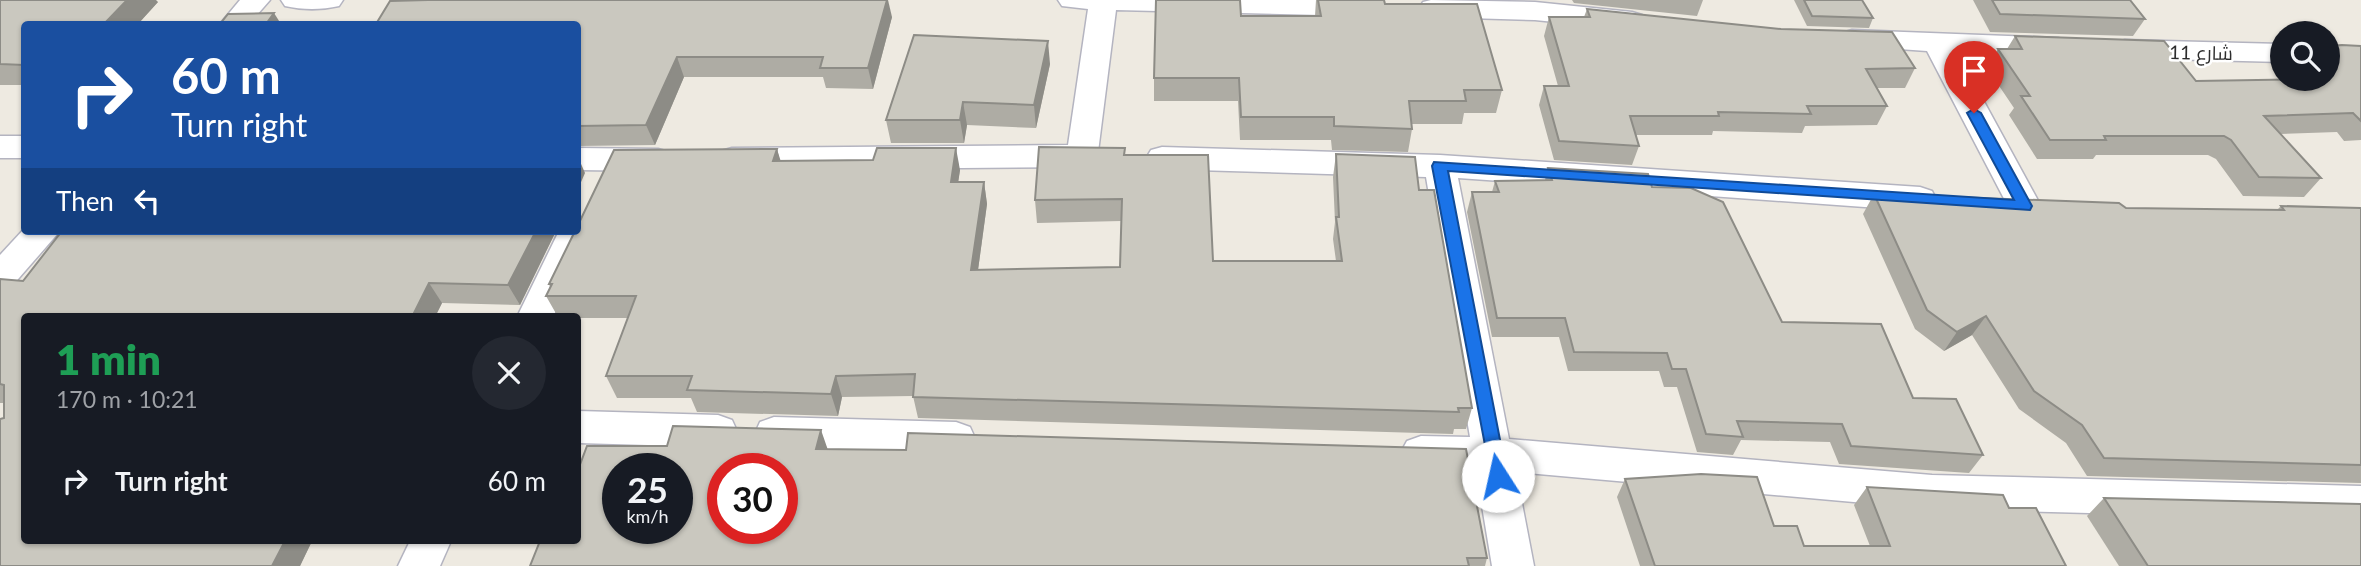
<!DOCTYPE html>
<html lang="en">
<head>
<meta charset="utf-8">
<style>
	body { margin:0; font-family:Lato,Cairo,sans-serif; background:#242831; color:#f1f3f6; height:100vh; display:flex; flex-direction:column; font-size:26px; white-space:nowrap }
	* { box-sizing:border-box; margin:0 }
	p { font-size:23px; color:#9ea1a6 }
	.icon { flex:none; width:38px; height:38px; fill:none; stroke:currentColor; stroke-width:2; stroke-linecap:round; stroke-linejoin:round }
	.map { position:relative; flex:1; overflow:hidden }
	.panel { position:absolute; left:21px; top:313px; width:560px; height:231px; display:flex; flex-direction:column; background:#171b24; border-radius:7px; box-shadow:0 2px 5px #0004 }
	.panel>* { flex:none }
	.banner { position:absolute; left:21px; top:21px; width:560px; height:214px; border-radius:7px; box-shadow:0 2px 5px #0004; background:#1a4fa0; color:#fff; overflow:hidden }
	.buttons { position:absolute; left:2270px; top:21px; display:grid; gap:14px }
	.buttons a { display:grid; place-items:center; width:70px; height:70px; border-radius:50%; background:#171b24; box-shadow:0 2px 5px #0004; font-size:35px }
	.speed { position:absolute; left:602px; top:453px; display:flex; gap:14px; font-size:35px; font-weight:700; text-align:center }
	.speed>* { display:grid; place-content:center; width:91px; height:91px; border-radius:50%; background:#171b24; box-shadow:0 2px 5px #0004; line-height:1 }
	.speed small { font-size:18px; font-weight:400 }
	.speed .limit { border:10px solid #d22; background:#fff; color:#111 }
	.pin { position:absolute; display:grid; place-items:center; width:60px; height:60px; color:#fff; margin:-72px -30px; border-radius:50% 50% 50% 0; rotate:-45deg; box-shadow:0 0 7px #0007 }
	.pin .icon { rotate:45deg }
	.me { position:absolute; width:77px; margin:-38px; rotate:350deg; stroke-linejoin:round; filter:drop-shadow(0 0 5px #0008) }
	.turn { display:flex; align-items:center; gap:24px; height:147px; padding:0 35px; font-size:32px }
	.turn .icon { width:91px; height:91px; stroke-width:2.5 }
	.turn b { display:block; font-size:49px; line-height:60px }
	.then { display:flex; align-items:center; height:66px; padding:0 35px; background:#0003; gap:14px; font-size:26px }
	.round { display:grid; place-items:center; flex:none; width:74px; height:74px; border-radius:37px; background:#242831 }
	.overview { display:flex; align-items:center; justify-content:space-between; height:119px; padding:0 35px }
	h1 { font-size:42px; font-weight:800; line-height:52px; color:#1e9e55 }
	ul { padding:0; list-style:none }
	li { display:flex; align-items:center; gap:21px; height:98px; padding:0 35px }
	li div { flex:1 }
	li b { display:block; font-size:26px }
	li em { font-style:normal }
	.map>svg:first-child { display:block }
</style>
</head>
<body>
<div class="map">
<svg width="2361" height="566" viewBox="0 0 2361 566">
	<rect width="100%" height="100%" fill="#eeeae1"/>
	<g fill="none" stroke-linecap="round" stroke-linejoin="round">
		<g stroke="#b4b4c0" stroke-width="3">
			<g id="minor">
				<polygon points="240,0 270,0 249,24 220,24"/>
				<path d="M281 0H343L339 6C322 10 302 10 285 6Z"/>
				<polygon points="1058,0 1369,0 1377,7 1373,13 1363,16 1116,10 1098,152 1101,156 1096,164 1085,167 732,170 721,167 716,159 721,151 732,148 1068,145 1088,9 1062,6"/>
				<polygon points="1431,0 1535,2 1632,12 1642,15 1646,21 1642,27 1632,30 1535,20 1433,17 1423,14 1419,8 1423,2"/>
				<polygon points="1852,30 2058,38 2068,41 2073,47 2068,53 2058,56 1957,52 2041,206 2036,214 2024,218 2012,214 1927,51 1842,45 1837,39 1842,33"/>
				<polygon points="2125,40 2282,44 2282,62 2125,58 2115,55 2110,49 2115,43"/>
				<rect x="0" y="136" width="24" height="22"/>
				<polygon points="1162,147 1440,155 1920,187 1932,191 1936,199 1932,207 1920,211 1458,178 1509,439 1932,475 2361,486 2361,520 1932,509 1516,472 1534,566 1492,566 1476,470 1421,468 1407,463 1401,452 1407,441 1421,436 1470,437 1426,177 1162,169 1151,166 1146,158 1151,150"/>
				<polygon points="578,148 658,149 669,152 674,160 669,168 658,171 578,170"/>
				<polygon points="578,219 588,222 593,231 553,317 517,317 559,231 578,231"/>
				<polygon points="24,229 60,231 12,286 0,290 0,255"/>
				<polygon points="578,411 718,415 732,420 737,431 732,442 718,447 578,443"/>
				<polygon points="774,417 956,422 970,427 975,438 970,449 956,454 774,449 760,444 755,433 760,422"/>
				<polygon points="410,541 451,541 440,566 398,566"/>
			</g>
		</g>
		<use href="#minor" fill="#fff" fill-rule="evenodd"/>
	</g>
	<g fill="#aeaca4">
		<polygon points="0,0 158,2 138,24 24,24 24,85 0,85"/>
		<polygon points="1316,0 1384,0 1385,4 1502,90 1496,113 1464,113 1462,124 1412,124 1412,129 1408,152 1332,150 1331,140 1240,140 1238,101 1154,101 1154,78 1241,16 1315,16"/>
		<polygon points="1572,0 1703,0 1697,16 1574,3"/>
		<polygon points="1794,0 1862,0 1873,18 1869,28 1807,26"/>
		<polygon points="1973,0 2130,0 2145,19 2133,36 1990,32"/>
		<polygon points="1587,9 1915,68 1905,88 1876,88 1887,106 1877,125 1805,126 1802,133 1713,131 1712,135 1636,135 1639,146 1632,165 1554,160 1539,105 1544,86 1558,86 1544,36 1549,17 1584,17"/>
		<polygon points="892,17 873,89 826,88 823,77 684,77 655,145 578,146 578,24"/>
		<polygon points="2015,36 2196,81 2328,79 2361,46 2361,140 2344,141 2337,132 2280,134 2321,178 2304,197 2243,196 2216,159 2208,155 2096,155 2093,159 2037,159 2009,115 2014,108 1987,68 1998,49 2007,49"/>
		<polygon points="1050,64 1036,128 967,125 964,143 891,143 886,120"/>
		<polygon points="2282,64 2282,73 2278,69"/>
		<polygon points="777,149 780,161 960,170 958,182 984,182 987,204 978,270 1120,267 1121,221 1037,223 1035,200 1125,155 1213,261 1336,261 1333,239 1335,222 1333,177 1336,154 1419,190 1472,408 1466,429 1454,429 1453,434 918,418 913,396 842,397 838,416 697,412 691,398 617,398 606,376 628,318 578,318 578,317 558,317 546,296 550,287 549,284"/>
		<polygon points="1548,168 1652,187 1782,322 1913,398 1983,455 1969,473 1839,464 1830,442 1741,440 1733,455 1697,452 1677,387 1664,387 1659,371 1568,371 1559,337 1492,337 1467,212 1472,192 1492,192 1495,181 1545,180"/>
		<polygon points="1874,194 2126,208 2277,210 2281,206 2361,208 2361,483 2087,476 2066,443 2019,409 1972,335 1944,351 1915,329 1863,214"/>
		<polygon points="62,231 556,231 520,305 442,303 435,317 24,317 312,541 300,566 0,566 4,403 0,403 0,279 23,281"/>
		<polygon points="828,449 1487,558 1485,566 530,566"/>
		<polygon points="1625,479 1774,526 1804,546 1870,546 1854,505 1867,487 2009,508 2066,566 1640,566 1617,497"/>
		<polygon points="2104,498 2361,566 2119,566 2087,516"/>
	</g>
	<g fill="#8d8c86">
		<polygon points="127,0 156,0 158,2 138,24 104,24"/>
		<polygon points="887,0 888,0 892,17 873,89 868,68"/>
		<polygon points="274,13 281,24 266,24"/>
		<polygon points="1048,41 1050,64 1036,128 1034,105"/>
		<polygon points="677,57 684,77 655,145 646,125"/>
		<polygon points="963,102 967,125 964,143 960,120"/>
		<polygon points="956,148 960,170 955,204 951,182"/>
		<polygon points="777,149 784,172 773,161"/>
		<polygon points="578,157 585,173 578,189"/>
		<polygon points="984,182 987,204 975,292 971,270"/>
		<polygon points="536,231 556,231 520,305 508,285"/>
		<polygon points="429,283 442,303 435,317 412,317"/>
		<polygon points="1986,316 1972,335 1944,351 1957,332"/>
		<polygon points="836,376 842,397 838,416 831,394"/>
		<polygon points="821,430 829,453 816,449"/>
		<polygon points="285,541 312,541 300,566 272,566"/>
	</g>
	<g fill="#cac8bf" stroke="#8d8c86" stroke-width="2" fill-rule="evenodd">
		<polygon points="0,0 127,0 104,24 24,24 24,65 0,64"/>
		<polygon points="428,0 887,0 868,68 820,68 823,57 677,57 646,125 578,126 578,24 376,24 390,1"/>
		<polygon points="1156,0 1240,0 1241,16 1321,16 1318,0 1384,0 1385,4 1477,4 1502,90 1464,90 1466,101 1409,101 1412,129 1334,126 1334,117 1241,117 1239,78 1154,78"/>
		<polygon points="1804,0 1862,0 1873,18 1812,16"/>
		<polygon points="1992,0 2130,0 2145,19 2000,14"/>
		<polygon points="1587,9 1781,29 1892,32 1915,68 1866,69 1887,106 1807,106 1811,114 1718,112 1719,116 1630,116 1639,146 1559,141 1544,86 1569,86 1549,17 1590,17"/>
		<polygon points="274,13 266,24 220,24 228,14"/>
		<polygon points="914,35 1048,41 1034,105 963,102 960,120 886,120"/>
		<polygon points="2015,36 2164,41 2196,81 2328,79 2328,46 2342,45 2361,46 2361,121 2353,113 2264,116 2321,178 2259,177 2231,140 2224,136 2104,136 2106,140 2050,140 2021,96 2030,96 1998,49 2022,49"/>
		<polygon points="1039,147 1125,148 1124,155 1208,155 1213,261 1342,261 1336,217 1339,217 1336,154 1415,157 1419,190 1434,190 1472,408 1458,408 1459,412 913,397 915,374 836,376 831,394 687,390 692,376 606,376 636,296 546,296 552,284 549,284 575,231 578,231 578,225 614,150 777,149 773,161 873,160 877,148 956,148 951,182 984,182 971,270 1120,267 1122,199 1035,200"/>
		<polygon points="1548,168 1648,174 1652,187 1691,188 1723,202 1782,322 1881,324 1913,398 1956,399 1983,455 1851,446 1842,424 1737,421 1743,437 1706,434 1686,369 1672,369 1667,353 1574,352 1565,318 1497,318 1472,192 1499,192 1495,181 1552,180"/>
		<polygon points="1874,194 2119,203 2126,208 2284,210 2281,206 2361,208 2361,465 2104,458 2082,425 2034,391 1986,316 1957,332 1927,310"/>
		<polygon points="62,231 536,231 508,285 429,283 412,317 24,317 24,541 285,541 272,566 0,566 0,419 4,418 4,385 0,384 0,279 23,281"/>
		<path d="M673 426 821 430 816 449 906 450 908 433 1466 449 1487 558H1467L1469 566H530L540 541H578V470L587 446H667ZM618 469H677V528H618ZM723 469H782V528H723Z"/>
		<polygon points="1701,474 1757,477 1774,526 1797,526 1804,546 1890,546 1867,487 2003,495 2009,508 2036,508 2066,566 1655,566 1625,479"/>
		<polygon points="2104,498 2361,504 2361,566 2148,566"/>
	</g>
	<polygon fill="#1a73e8" stroke="#114b97" stroke-width="2" points="1974,109 1981,113 2032,206 2030,210 1448,171 1507,476 1505,482 1498,484 1492,482 1432,166 1434,162 2014,200 1967,113"/>
	<g text-anchor="middle" dominant-baseline="central" stroke-width="5" stroke-linejoin="round" paint-order="stroke">
		<g font-size="19" fill="#2d2d2d" stroke="#fff">
			<text transform="translate(2201 52) rotate(1)">شارع 11</text>
		</g>
	</g>
</svg>
<div class="buttons">
<a><svg class="icon" aria-label="search" viewBox="0 0 24 24"><circle cx="10" cy="10" r="6"/><path d="M15 15l6 6"/></svg></a>
</div>
<div class="speed"><div>25<small>km/h</small></div><div class="limit">30</div></div>
<div class="pin" style="left:1974px;top:113px;background:#d93025"><svg class="icon" aria-label="arrive" viewBox="0 0 24 24"><path d="M6 21V4h12l-3 4 3 4H6"/></svg></div>
<svg class="me" style="left:1498px;top:476px" viewBox="-20 -20 40 40"><circle r="19" fill="#fff"/><path d="M0-13L10 11 0 6-10 11z" fill="#1a73e8"/></svg>
<div class="banner">
<div class="turn"><svg class="icon" aria-label="right" viewBox="0 0 24 24"><path d="M7 20v-9h11M14 6l5 5-5 5"/></svg><div><b>60 m</b>Turn right</div></div>
<div class="then">Then<svg class="icon" aria-label="left" viewBox="0 0 24 24"><path d="M17 20v-9H6M10 6l-5 5 5 5"/></svg></div>
</div>
<section class="panel">
<div class="overview"><div><h1>1 min</h1><p>170 m · 10:21</p></div><a class="round"><svg class="icon" aria-label="close" viewBox="0 0 24 24"><path d="M6 6l12 12M18 6L6 18"/></svg></a></div>
<ul>
<li><svg class="icon" aria-label="right" viewBox="0 0 24 24"><path d="M7 20v-9h11M14 6l5 5-5 5"/></svg><div><b>Turn right</b></div><em>60 m</em></li>
</ul>
</section>
</div>
</body>
</html>
